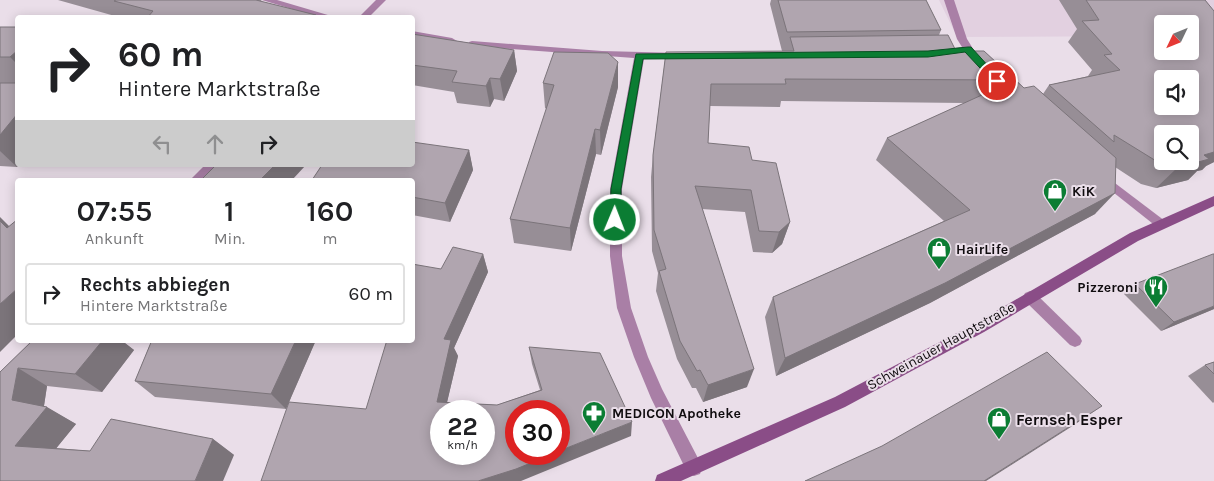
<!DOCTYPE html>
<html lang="de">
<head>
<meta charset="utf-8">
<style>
	body { margin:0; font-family:Karla,sans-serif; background:#f2f2f2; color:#202124; height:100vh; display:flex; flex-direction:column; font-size:19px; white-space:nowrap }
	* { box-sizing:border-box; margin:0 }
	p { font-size:16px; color:#757577 }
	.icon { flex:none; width:28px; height:28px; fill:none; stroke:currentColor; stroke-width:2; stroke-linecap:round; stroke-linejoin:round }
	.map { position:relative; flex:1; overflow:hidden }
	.sheet { position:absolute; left:15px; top:178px; width:400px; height:165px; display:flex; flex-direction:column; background:#fff; border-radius:5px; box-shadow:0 2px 12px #0003 }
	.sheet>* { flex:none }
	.top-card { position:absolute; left:15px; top:15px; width:400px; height:152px; border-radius:5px; box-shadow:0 2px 12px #0003; background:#fff; color:#202124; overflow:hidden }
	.needle { width:32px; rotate:227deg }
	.fabs { position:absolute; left:1154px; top:15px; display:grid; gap:10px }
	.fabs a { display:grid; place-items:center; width:45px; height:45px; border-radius:5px; background:#fff; box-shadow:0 2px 12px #0003; font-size:25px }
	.speed { position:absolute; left:430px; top:400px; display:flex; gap:10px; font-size:25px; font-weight:700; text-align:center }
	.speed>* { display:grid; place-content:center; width:65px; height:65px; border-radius:50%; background:#fff; box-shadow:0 2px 12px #0003; line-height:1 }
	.speed small { font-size:12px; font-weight:400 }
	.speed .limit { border:8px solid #d22; background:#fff; color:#111 }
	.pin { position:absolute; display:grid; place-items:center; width:42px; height:42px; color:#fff; margin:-21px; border:2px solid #fff; border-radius:50%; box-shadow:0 1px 5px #0007 }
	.me { position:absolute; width:55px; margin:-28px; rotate:1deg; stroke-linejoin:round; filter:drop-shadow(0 0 4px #0008) }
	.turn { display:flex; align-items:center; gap:18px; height:105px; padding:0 20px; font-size:22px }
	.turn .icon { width:65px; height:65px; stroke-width:2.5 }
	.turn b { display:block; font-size:35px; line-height:42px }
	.lanes { display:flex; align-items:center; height:48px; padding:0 20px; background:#0003; justify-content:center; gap:25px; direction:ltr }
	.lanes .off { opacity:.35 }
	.eta { display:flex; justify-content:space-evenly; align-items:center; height:85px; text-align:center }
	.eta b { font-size:30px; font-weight:600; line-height:35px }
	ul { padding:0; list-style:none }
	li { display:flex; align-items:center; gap:15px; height:62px; margin:0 10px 8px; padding:0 10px; border:2px solid #e0e0e0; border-radius:5px }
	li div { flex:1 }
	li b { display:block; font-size:19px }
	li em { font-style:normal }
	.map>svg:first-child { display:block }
</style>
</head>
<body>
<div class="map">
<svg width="1214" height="481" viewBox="0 0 1214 481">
	<rect width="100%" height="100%" fill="#eadee9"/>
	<polygon fill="#e2d0e0" points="939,0 1214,0 1214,32 1190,24 1162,24 1162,36 957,37"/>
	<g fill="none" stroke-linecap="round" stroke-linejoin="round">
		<polygon fill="#a97fa6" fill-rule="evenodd" points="1030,291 1035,293 1080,337 1082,341 1080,345 1075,347 1070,345 1025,301 1023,297 1025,293"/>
		<g fill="#a97fa6" fill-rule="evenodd">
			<polygon points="262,0 277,0 338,18 322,18"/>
			<polygon points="376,0 386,0 368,18 358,18"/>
			<polygon points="944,0 954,0 967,39 977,55 975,57 969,57 965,52 941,56 936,53 941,50 962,47 957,39"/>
			<polygon points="412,31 452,38 457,41 452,44 412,37"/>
			<polygon points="472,41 602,51 681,53 686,56 681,59 644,59 622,189 622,256 631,308 648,357 662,389 700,462 702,468 700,474 694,476 688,474 651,398 634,357 617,308 610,256 610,189 634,58 469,46 469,42"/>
			<polygon points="205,165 218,165 203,180 190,180"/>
			<polygon points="1103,174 1165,221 1167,224 1165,227 1157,227 1099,181 1097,178 1099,175"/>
		</g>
		<polygon fill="#8a4d87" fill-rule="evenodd" points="1214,196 1214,206 1138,241 984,332 845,407 681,481 655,481 657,475 835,397 974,324 1130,233"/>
	</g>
	<g fill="#978e96">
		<polygon points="58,0 261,0 262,2 316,15 317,18 122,18"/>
		<polygon points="771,0 926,0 941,30 939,35 956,51 984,51 1024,88 1043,94 1049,85 1089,76 1088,76 1092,70 1068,42 1077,29 1059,0 1205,0 1214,11 1214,162 1206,166 1202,170 1197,171 1188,180 1156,188 1141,184 1115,167 1095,214 930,303 776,376 765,317 773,297 944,221 876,160 887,138 965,103 781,101 780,107 710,106 708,143 752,160 790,222 782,244 772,253 753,252 745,212 702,209 747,387 703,402 696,388 692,388 677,359 656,291 658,273 652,251 651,177 653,155 666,52 782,51 770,4"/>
		<polygon points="0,27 18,27 18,165 17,167 0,166"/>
		<polygon points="412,34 514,50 517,71 504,101 494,99 490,107 457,103 454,92 412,85"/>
		<polygon points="618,62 618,87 601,155 596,154 571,251 514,243 510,219 547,109 545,108 543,83"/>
		<polygon points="469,150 473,170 450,222 412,215 412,180"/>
		<polygon points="483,254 488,272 454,348 458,356 447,402 497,405 540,390 532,364 529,347 631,436 366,409 441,269"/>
		<polygon points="1135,284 1214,309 1161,331 1124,294"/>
		<polygon points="33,340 121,340 134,350 102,392 47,386 44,406 76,424 56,448 90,451 213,439 234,455 0,481 0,372"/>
		<polygon points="152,340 316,340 286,409 155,397 135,381"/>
		<polygon points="1214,362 1214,402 1213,403 1188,376 1205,365"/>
	</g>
	<g fill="#7b747a">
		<polygon points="18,50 18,65 10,57"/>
		<polygon points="514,50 517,71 504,101 500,79"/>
		<polygon points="618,62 618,87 601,155 600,130"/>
		<polygon points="490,78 494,99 490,107 486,86"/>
		<polygon points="17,113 18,165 17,167 0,151 0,135"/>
		<polygon points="595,129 596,154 571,251 570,228"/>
		<polygon points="469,150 473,170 450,222 445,203"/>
		<polygon points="1214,152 1214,162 1206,166 1202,170 1197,171 1188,180 1156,188 1177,168 1204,155"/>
		<polygon points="275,165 306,165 292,180 260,180"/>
		<polygon points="1115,193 1095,214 930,303 776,376 785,358"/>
		<polygon points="0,217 18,235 7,228 0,221"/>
		<polygon points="790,222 782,244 772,253 779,232"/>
		<polygon points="483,254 488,272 454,348 458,356 445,411 437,402 444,339"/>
		<polygon points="18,288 18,334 0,352 0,304"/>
		<polygon points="1214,306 1214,309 1161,331 1174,322"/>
		<polygon points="103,340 121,340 134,350 102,392 75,374"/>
		<polygon points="296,340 316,340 286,409 271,394"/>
		<polygon points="18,368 47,386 43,412 47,407 76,424 46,461 15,446 12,400"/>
		<polygon points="754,369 747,387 703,402 708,385"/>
		<polygon points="1102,406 1074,425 986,481 984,481"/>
		<polygon points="632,422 631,436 521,481 478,481 553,454 559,454 559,451"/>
		<polygon points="213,439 234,455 223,481 195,481"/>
	</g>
	<g fill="#b0a5af" stroke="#7b747a" fill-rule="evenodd">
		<polygon points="116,0 256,0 316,15 307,18 147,18 153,11 114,1"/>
		<polygon points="778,0 926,0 941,30 787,32"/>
		<path d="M1086 0H1205L1214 11V152L1204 155 1209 159 1177 168 1161 164 1114 135V142L1049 85 1120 70 1104 55 1112 54 1082 21 1099 20ZM1162 24H1190V51H1162ZM1162 79H1190V106H1162ZM1162 134H1190V161H1162Z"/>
		<polygon points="0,27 18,27 18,50 10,57 0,57"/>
		<polygon points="412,34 514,50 500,79 490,78 486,86 452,82 457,71 412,65"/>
		<polygon points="948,35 956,51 984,51 1024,88 1034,86 1116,158 1115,193 945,283 785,358 773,297 970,210 887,138 1015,80 785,79 786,84 711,84 708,143 749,147 752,160 776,163 790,222 779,232 759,231 751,190 695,186 754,369 708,385 700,370 697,371 680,341 659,271 666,269 654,230 653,155 666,52 794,51 790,37"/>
		<polygon points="554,52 608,53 618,62 600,130 595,129 570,228 510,219 554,85 543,83"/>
		<polygon points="0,83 18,83 18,113 0,135"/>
		<polygon points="412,142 469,150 445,203 412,197 412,180 312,180 322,165 412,165"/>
		<polygon points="216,165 275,165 260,180 201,180"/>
		<polygon points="18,219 18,288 0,304 0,221 7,228"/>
		<path d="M453 247 483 254 444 339 451 340 437 402 497 405 542 390 529 347 600 353 632 422 559 451V411H516V454H553L516 469 478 481H261L289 402 366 409 387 340H412V264L441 269ZM441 411H484V454H441Z"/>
		<polygon points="1213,254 1214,254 1214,306 1174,322 1135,284"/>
		<polygon points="33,340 103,340 75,374 18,368 12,400 47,407 15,446 90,451 111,419 213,439 195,481 0,481 0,372"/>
		<polygon points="152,340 296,340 271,394 135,381"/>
		<polygon points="1047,352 1102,406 984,481 805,481 882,446"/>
		<polygon points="1214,362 1214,374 1205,365"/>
	</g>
	<polygon fill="#0b7d33" stroke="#075121" points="968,47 971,47 1000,79 1000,83 994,83 965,52 928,57 643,59 621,189 621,220 615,225 610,220 611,189 636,54 928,51"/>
	<defs>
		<g id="shop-pin" transform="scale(1.25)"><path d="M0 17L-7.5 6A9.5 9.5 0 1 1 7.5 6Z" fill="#0b7d33" stroke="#eadee9"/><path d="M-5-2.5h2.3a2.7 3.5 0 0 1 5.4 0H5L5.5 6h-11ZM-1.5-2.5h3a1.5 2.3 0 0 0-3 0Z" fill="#fff"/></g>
		<g id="restaurant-pin" transform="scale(1.25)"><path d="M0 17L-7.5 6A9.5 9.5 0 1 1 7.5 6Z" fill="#0b7d33" stroke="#eadee9"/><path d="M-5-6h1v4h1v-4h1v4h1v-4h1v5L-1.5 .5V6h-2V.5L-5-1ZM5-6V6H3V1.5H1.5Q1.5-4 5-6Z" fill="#fff"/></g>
		<g id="pharmacy-pin" transform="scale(1.25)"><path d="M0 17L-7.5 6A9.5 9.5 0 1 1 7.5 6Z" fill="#0b7d33" stroke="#eadee9"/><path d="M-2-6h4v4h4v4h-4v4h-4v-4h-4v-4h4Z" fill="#fff"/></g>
	</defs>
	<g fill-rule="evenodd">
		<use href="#shop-pin" x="1055" y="191"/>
		<use href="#shop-pin" x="939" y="249"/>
		<use href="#restaurant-pin" x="1156" y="287"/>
		<use href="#pharmacy-pin" x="594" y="413"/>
		<use href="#shop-pin" x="999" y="419"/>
	</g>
	<g text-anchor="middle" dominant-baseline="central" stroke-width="4" stroke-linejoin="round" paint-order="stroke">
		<g font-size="14" font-weight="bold" fill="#100c0f" stroke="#eadee9" text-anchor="start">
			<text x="1072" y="191">KiK</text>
			<text x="956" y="249">HairLife</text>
			<text x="1138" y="287" text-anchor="end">Pizzeroni</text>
			<text x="612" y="413">MEDICON Apotheke</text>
		</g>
		<g font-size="14" fill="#100c0f" stroke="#eadee9">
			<text transform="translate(941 346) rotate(-29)">Schweinauer Hauptstraße</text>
		</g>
		<g font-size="16" font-weight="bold" fill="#100c0f" stroke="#eadee9" text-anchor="start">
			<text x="1016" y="419">Fernseh Esper</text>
		</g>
	</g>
</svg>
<div class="fabs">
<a><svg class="needle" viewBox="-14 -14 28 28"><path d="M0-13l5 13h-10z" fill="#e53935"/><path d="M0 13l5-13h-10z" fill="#757577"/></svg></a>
<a><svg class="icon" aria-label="sound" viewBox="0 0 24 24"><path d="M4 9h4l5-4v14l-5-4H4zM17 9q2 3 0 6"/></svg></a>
<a><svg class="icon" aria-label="search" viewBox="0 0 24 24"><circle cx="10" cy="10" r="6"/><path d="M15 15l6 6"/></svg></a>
</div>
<div class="speed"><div>22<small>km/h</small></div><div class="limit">30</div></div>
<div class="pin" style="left:997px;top:81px;background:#d93025"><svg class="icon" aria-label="arrive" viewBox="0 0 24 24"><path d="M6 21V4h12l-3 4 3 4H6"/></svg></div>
<svg class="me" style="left:615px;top:220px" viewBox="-20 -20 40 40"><circle r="17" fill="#0b7d33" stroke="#fff" stroke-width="3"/><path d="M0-11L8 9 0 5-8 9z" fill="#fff"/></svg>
<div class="top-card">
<div class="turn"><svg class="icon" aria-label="right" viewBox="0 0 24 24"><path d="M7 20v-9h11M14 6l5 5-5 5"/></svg><div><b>60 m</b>Hintere Marktstraße</div></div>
<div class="lanes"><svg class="icon off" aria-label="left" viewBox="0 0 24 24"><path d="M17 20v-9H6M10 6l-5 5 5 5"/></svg><svg class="icon off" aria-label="ahead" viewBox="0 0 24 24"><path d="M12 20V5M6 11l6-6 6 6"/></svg><svg class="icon" aria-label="right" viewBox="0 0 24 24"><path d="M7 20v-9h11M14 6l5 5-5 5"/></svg></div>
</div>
<section class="sheet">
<div class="eta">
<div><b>07:55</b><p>Ankunft</p></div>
<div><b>1</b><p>Min.</p></div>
<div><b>160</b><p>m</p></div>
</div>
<ul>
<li><svg class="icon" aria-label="right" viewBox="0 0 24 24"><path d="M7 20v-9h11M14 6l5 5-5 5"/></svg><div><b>Rechts abbiegen</b><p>Hintere Marktstraße</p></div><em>60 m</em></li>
</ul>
</section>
</div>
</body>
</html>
